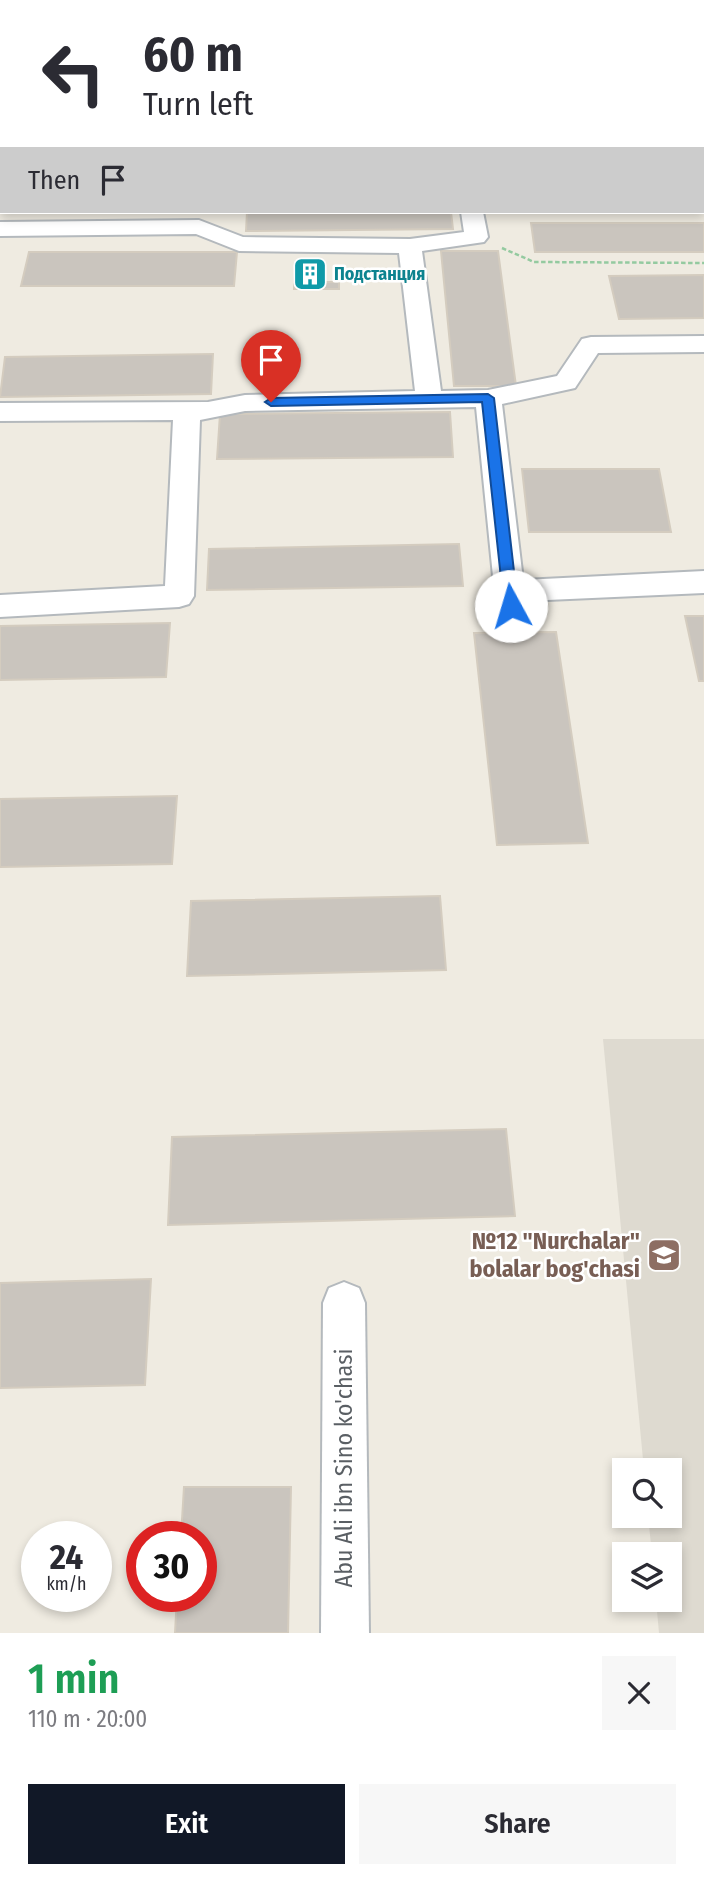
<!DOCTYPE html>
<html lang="en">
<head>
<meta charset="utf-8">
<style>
	body { margin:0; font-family:"Fira Sans Condensed",sans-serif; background:#f7f7f7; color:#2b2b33; height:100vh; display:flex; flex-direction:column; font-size:26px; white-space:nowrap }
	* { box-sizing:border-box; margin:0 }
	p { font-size:23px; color:#7c7c81 }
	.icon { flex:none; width:38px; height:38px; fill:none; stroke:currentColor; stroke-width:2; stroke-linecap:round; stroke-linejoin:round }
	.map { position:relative; height:1633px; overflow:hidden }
	.side { display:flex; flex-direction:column; background:#fff; flex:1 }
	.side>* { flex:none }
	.hud { position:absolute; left:0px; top:0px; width:705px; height:214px; box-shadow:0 4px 10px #0003; background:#fff; color:#2b2b33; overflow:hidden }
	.fabs { position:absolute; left:612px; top:1458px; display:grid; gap:14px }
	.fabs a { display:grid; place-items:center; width:70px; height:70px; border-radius:0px; background:#fff; box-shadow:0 4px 10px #0003; font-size:35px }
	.speed { position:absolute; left:21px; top:1521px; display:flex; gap:14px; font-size:35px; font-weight:700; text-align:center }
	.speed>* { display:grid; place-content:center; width:91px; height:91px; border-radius:50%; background:#fff; box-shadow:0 4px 10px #0003; line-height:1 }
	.speed small { font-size:18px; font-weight:400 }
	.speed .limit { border:10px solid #d22; background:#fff; color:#111 }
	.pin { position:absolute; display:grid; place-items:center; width:60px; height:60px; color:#fff; margin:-72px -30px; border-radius:50% 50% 50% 0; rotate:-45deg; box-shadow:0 0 7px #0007 }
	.pin .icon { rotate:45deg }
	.me { position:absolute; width:77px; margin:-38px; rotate:354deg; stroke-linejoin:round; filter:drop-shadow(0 0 5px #0008) }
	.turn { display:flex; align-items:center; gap:24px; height:147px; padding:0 28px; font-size:32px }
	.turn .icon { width:91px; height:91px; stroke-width:2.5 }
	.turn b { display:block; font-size:49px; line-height:60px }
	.then { display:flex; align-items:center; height:66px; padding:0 28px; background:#0003; gap:14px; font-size:26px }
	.round { display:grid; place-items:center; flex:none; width:74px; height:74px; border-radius:0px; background:#f7f7f7 }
	.summary { display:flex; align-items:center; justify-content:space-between; height:119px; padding:0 28px }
	h1 { font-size:42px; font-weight:600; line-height:52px; color:#1e9e55 }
	.cta { display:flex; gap:14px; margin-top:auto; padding:14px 28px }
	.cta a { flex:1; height:80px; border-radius:0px; background:#111827; color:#fff; font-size:28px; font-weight:600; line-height:80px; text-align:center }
	.cta a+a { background:#f7f7f7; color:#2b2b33 }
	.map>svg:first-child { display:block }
</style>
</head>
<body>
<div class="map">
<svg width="704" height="1633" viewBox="0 0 704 1633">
	<rect width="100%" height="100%" fill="#efebe1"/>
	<polygon fill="#dedad0" points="603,1039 704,1039 704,1633 659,1633 656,1600 670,1600 670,1554 652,1554 648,1516 670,1516 670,1470 644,1470"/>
	<g fill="#cac5be" stroke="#d4ccbf" stroke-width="2">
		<rect x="0" y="136" width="2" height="72"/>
		<polygon points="247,212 451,212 453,229 246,231"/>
		<polygon points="531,223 704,223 704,252 535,252"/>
		<polygon points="441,251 498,251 516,386 454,386"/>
		<polygon points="29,252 237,252 234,286 21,286"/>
		<polygon points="295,267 325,267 324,282 339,282 339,289 294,289"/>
		<polygon points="704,275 704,318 619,319 609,276"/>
		<polygon points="213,354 211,394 0,397 5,357"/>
		<polygon points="450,412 453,457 217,459 220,414"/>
		<polygon points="522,469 659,469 671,532 529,532"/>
		<polygon points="459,544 463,586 207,590 209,549"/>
		<polygon points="685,616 704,616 704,681 699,681"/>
		<polygon points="170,623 166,677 0,680 0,626"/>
		<polygon points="556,632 588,843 497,845 474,633"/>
		<polygon points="177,796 172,864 0,867 0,799"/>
		<polygon points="440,896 446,970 187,976 191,901"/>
		<polygon points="506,1129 515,1216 168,1225 172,1137"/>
		<polygon points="151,1279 145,1385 0,1388 0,1283"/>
		<polygon points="184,1487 291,1487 288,1633 175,1633 177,1596 201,1596 201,1536 181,1536"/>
	</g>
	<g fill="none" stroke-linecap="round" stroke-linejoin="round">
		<g stroke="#b4b9bd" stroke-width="4">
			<g id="street">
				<rect x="0" y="112" width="2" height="12"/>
				<polygon points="461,212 483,212 488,237 484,242 422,251 441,391 488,390 557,376 582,339 591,337 704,336 704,352 598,353 575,388 502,404 523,580 704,571 704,593 525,601 521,614 511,617 501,614 496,606 476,407 245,411 200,420 194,596 189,604 179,607 0,617 0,595 165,586 173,420 0,421 0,403 208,402 245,395 415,391 399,253 239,251 196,234 0,236 0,222 199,220 243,237 410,239 464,232"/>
				<polygon points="344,1282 359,1288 365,1303 369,1633 321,1633 323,1303 329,1288"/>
			</g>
		</g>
		<polyline stroke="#94caa0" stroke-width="2.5" stroke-dasharray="4.5 2.5" stroke-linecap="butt" points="502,248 534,262 704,263"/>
		<use href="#street" fill="#fff" fill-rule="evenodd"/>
	</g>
	<polygon fill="#1a73e8" stroke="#114b97" stroke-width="2" points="488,394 494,398 518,606 511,611 504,606 482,402 271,406 265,402 271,398"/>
	<defs>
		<g id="building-square" transform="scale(1.75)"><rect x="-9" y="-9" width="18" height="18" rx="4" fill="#0f9aa8" stroke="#fff"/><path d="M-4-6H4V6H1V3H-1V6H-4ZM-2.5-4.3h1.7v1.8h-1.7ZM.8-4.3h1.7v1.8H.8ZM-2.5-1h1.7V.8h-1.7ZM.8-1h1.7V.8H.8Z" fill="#fff"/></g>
		<g id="school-square" transform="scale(1.75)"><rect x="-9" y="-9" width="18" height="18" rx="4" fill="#8d6e63" stroke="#fff"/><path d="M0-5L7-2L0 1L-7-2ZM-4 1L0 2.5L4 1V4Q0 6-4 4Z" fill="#fff"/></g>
	</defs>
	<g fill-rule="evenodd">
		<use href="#building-square" x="310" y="274"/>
		<use href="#school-square" x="664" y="1255"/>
	</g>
	<g text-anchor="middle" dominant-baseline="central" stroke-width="5" stroke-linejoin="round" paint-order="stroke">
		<g font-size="18" font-weight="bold" fill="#0d838f" stroke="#fff" text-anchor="start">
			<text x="334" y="274">Подстанция</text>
		</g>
		<g font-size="24" font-weight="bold" fill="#785e54" stroke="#fff" text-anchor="end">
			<text x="640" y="1241">№12 "Nurchalar"<tspan x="640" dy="28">bolalar bog'chasi</tspan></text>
		</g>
		<g font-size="24" fill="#5a5f64" stroke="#fff">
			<text transform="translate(344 1468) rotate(-90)">Abu Ali ibn Sino ko'chasi</text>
		</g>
	</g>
</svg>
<div class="fabs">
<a><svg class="icon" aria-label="search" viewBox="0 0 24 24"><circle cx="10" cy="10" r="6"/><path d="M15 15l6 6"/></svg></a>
<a><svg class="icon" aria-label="layers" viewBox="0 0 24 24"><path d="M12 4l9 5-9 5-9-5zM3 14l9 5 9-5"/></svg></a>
</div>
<div class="speed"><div>24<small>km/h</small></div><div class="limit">30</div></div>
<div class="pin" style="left:271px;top:402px;background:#d93025"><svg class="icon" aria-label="arrive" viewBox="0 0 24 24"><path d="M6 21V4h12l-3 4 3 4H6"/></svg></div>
<svg class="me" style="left:511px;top:606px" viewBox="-20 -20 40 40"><circle r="19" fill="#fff"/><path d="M0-13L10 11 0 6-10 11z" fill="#1a73e8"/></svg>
<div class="hud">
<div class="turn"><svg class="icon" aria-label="left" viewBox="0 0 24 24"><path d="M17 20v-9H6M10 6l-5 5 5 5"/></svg><div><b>60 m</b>Turn left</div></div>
<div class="then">Then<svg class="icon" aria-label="arrive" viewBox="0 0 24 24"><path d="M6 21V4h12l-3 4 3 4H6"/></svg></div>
</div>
</div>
<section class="side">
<div class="summary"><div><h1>1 min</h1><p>110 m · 20:00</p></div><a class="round"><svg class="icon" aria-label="close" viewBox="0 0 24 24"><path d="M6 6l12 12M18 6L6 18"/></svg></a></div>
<div class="cta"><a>Exit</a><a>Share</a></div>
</section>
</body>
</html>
